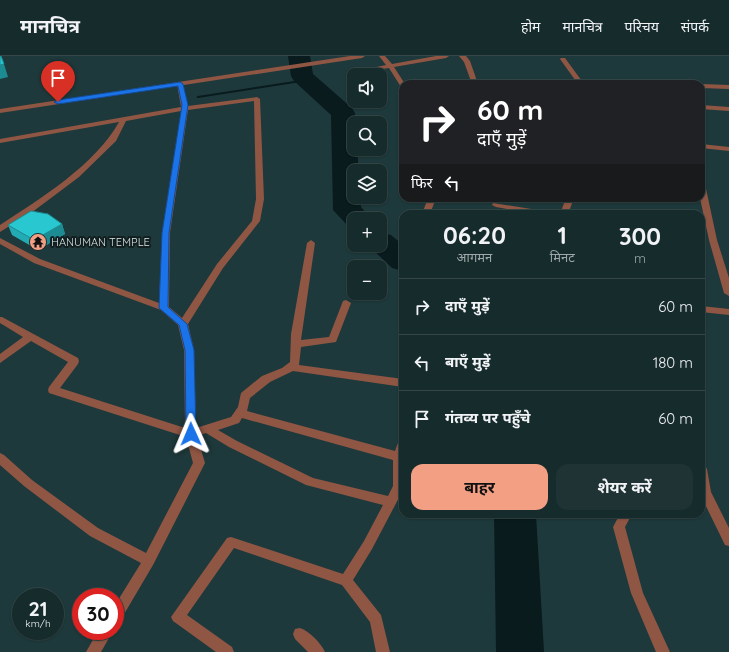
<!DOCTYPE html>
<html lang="hi">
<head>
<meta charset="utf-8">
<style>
	body { margin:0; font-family:Quicksand,"Noto Sans Devanagari",sans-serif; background:#1f3334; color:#f1f3f6; height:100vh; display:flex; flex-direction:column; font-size:15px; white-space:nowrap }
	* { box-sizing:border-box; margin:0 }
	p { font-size:13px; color:#9ea7a9 }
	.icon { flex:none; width:22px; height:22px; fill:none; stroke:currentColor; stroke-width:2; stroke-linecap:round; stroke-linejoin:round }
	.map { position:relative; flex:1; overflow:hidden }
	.details { position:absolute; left:399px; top:154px; width:306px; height:308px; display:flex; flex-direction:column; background:#162b2c; border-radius:12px; box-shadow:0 1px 3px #0004,0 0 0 1px #354748 }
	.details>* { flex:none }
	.guide { position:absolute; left:399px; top:24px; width:306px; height:122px; border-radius:12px; box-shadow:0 1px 3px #0004,0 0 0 1px #354748; background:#202124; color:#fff; overflow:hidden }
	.controls { position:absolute; left:347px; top:12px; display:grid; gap:8px }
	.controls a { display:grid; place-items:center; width:40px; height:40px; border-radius:8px; background:#162b2c; box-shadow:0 1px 3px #0004,0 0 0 1px #354748; font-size:20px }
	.speed { position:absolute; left:12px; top:532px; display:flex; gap:8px; font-size:20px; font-weight:700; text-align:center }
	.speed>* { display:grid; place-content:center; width:52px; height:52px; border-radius:50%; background:#162b2c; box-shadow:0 1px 3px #0004,0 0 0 1px #354748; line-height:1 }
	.speed small { font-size:10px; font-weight:400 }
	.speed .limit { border:6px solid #d22; background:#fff; color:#111 }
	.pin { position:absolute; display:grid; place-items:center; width:34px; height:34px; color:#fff; margin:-41px -17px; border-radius:50% 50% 50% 0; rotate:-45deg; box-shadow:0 0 4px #0007 }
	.pin .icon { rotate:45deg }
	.me { position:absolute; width:44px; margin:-22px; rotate:359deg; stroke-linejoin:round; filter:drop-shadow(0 0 3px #0008) }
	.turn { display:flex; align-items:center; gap:14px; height:84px; padding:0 12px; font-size:18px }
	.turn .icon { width:52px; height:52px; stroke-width:2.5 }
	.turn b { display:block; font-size:28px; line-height:34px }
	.then { display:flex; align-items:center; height:38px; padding:0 12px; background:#0003; gap:8px; font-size:15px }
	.eta { display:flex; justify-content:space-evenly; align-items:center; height:68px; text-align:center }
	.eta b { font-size:24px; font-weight:700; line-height:28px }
	.cta { display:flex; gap:8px; margin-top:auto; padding:8px 12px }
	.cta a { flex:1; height:46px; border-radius:12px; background:#f39f84; color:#111; font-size:16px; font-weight:700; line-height:46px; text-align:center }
	.cta a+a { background:#1f3334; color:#f1f3f6 }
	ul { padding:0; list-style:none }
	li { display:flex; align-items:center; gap:12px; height:56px; padding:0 12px; border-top:1px solid #354748 }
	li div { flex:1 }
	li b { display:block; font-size:15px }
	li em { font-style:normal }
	header { display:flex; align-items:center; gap:24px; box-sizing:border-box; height:56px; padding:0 20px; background:#162b2c; border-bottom:1px solid #354748 }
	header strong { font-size:19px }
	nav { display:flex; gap:22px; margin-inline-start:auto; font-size:14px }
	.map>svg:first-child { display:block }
</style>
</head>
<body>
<header>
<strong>मानचित्र</strong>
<nav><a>होम</a><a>मानचित्र</a><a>परिचय</a><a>संपर्क</a></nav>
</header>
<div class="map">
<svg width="729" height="596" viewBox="0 0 729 596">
	<rect width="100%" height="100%" fill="#1e393b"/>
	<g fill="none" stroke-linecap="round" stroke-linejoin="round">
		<polygon fill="#091b1c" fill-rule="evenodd" points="307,23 309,24 308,25 198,42 196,41 198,40"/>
		<g fill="#091b1c" fill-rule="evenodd">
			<polygon points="288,0 310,0 313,18 352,52 355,57 356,67 354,67 354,93 357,93 359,115 354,115 354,141 361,141 361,151 372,163 354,163 354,171 347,169 333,154 331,59 294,25 291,20"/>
			<polygon points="380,176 391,179 403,189 403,215 392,212 368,189 380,189"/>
			<polygon points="494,458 536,458 544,596 496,596"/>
		</g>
		<g fill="#905644" fill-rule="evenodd">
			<polygon points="379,0 385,0 392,8 436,0 449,0 446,2 394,11 405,28 403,28 403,32 401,31 389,12 357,17 357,15 386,9"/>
			<polygon points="459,0 466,0 470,5 478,28 472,28 464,6"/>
			<polygon points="561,2 565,2 584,28 578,28 560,3"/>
			<polygon points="625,24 666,26 669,28 598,28 601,26"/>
			<path d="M180 26 183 28 188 50 257 41 260 43 264 143 260 165 223 212 188 268 194 294 196 372 231 361 238 351 241 337 262 320 282 312 290 306 291 278 307 187 311 184 315 187 301 284 329 281 343 245 346 244 351 247 336 286 301 291 299 309 403 323V331L293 315 270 326 250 342 247 355 395 395 399 384 403 383V434L372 493 353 524 381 559 390 596H376L370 566 342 529 234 492 187 559 232 591 234 596H216L173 565 171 561 227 482 231 481 343 518 364 485 383 449 306 429 229 391 206 377 197 380 205 407 153 509 120 565 115 567V549L141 507 90 480 24 430 0 409V397L4 399 32 424 98 472 146 497 193 407 186 381 49 337 48 334 49 331 68 306 31 285 0 307V298L23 281 0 267V261H2L78 302 79 305 78 308 60 332 185 372 184 294 178 269 161 254 34 207 0 188V182L40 203 159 247 162 177 181 55 126 65 116 85 79 121 35 154 0 176V169C40 143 95 109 119 66L0 87V83L181 51 177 28ZM254 45 256 143 252 165 217 208 182 262 169 251 170 177 188 54ZM242 362 393 404V430L388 440 313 422 237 385 218 374 239 367Z"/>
			<polygon points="701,28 729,29 729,33 701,32"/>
			<polygon points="701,49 729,51 729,55 701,53"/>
			<polygon points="701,88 729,91 729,95 701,92"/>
			<polygon points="701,126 705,128 717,184 729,222 729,240 724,237 709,184 700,142"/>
			<polygon points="428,142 436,142 430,158 422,158"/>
			<polygon points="566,142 574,142 568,158 560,158"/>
			<polygon points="493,147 550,156 554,158 535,158 496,151 492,149"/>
			<polygon points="701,250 729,253 729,259 701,256"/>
			<polygon points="701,408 705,410 707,413 711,436 729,472 729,490 725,489 701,440"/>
			<polygon points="620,458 632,458 625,471 643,537 670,596 656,596 631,537 613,471"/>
			<path d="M300 572C309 575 321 587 325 596H308L295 583 293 578 295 573Z"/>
			<polygon points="98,575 113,575 101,596 86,596"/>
		</g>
		<polygon fill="#905644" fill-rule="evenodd" points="350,0 365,0 362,2 0,57 0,53"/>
	</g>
	<polygon fill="#23abb3" points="62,168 65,178 38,194 12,179 8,169"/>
	<g fill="#1d8b92">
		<polygon points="4,8 8,21 0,23 0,9"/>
		<polygon points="62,168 65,178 38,194 34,184"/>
	</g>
	<g fill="#29c7d0" stroke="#1d8b92">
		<polygon points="0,0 1,0 4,8 0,9"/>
		<polygon points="31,155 48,158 62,168 34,184 8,169"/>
	</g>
	<polygon fill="#1a73e8" stroke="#114b97" points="180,26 183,28 188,49 169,177 168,251 187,268 194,294 196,378 195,380 187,380 186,378 185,294 179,269 159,252 162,177 182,49 178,30 58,48 54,46 58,44"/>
	<defs>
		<g id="temple-disc" transform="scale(0.9)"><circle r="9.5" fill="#f39f84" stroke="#121e1f"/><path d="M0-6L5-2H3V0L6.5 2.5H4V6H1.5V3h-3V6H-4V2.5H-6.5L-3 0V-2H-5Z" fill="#111"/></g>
	</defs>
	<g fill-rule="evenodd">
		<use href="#temple-disc" x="38" y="186"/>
	</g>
	<g text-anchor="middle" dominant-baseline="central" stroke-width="4" stroke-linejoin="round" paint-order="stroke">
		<g font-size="11" fill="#d8e7e8" stroke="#121e1f" text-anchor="start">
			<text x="51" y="186">HANUMAN TEMPLE</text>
		</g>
	</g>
</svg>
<div class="controls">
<a><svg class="icon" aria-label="sound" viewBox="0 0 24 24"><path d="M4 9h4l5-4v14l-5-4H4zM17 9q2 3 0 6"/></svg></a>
<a><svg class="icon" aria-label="search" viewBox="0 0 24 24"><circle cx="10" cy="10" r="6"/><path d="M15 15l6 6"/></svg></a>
<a><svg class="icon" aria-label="layers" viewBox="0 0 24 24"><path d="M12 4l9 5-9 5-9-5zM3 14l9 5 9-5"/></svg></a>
<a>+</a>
<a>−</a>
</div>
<div class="speed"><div>21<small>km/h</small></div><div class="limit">30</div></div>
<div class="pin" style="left:58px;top:46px;background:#d93025"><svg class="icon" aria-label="arrive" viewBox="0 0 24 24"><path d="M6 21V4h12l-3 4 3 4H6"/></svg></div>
<svg class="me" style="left:191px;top:378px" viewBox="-20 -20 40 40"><path d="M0-17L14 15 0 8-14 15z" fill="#1a73e8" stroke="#fff" stroke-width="4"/></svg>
<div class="guide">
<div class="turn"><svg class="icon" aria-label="right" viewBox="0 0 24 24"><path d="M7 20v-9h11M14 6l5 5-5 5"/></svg><div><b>60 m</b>दाएँ मुड़ें</div></div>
<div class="then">फिर<svg class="icon" aria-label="left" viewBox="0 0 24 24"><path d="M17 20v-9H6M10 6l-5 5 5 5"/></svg></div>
</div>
<section class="details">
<div class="eta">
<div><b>06:20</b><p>आगमन</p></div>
<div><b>1</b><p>मिनट</p></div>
<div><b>300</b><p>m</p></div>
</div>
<ul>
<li><svg class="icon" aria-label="right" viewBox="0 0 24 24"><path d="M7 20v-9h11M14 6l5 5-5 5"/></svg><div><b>दाएँ मुड़ें</b></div><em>60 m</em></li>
<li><svg class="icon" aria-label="left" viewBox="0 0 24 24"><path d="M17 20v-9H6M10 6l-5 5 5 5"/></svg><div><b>बाएँ मुड़ें</b></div><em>180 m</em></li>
<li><svg class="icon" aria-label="arrive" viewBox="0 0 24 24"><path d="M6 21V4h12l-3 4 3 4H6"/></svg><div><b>गंतव्य पर पहुँचे</b></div><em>60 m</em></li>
</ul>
<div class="cta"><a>बाहर</a><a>शेयर करें</a></div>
</section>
</div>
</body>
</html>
